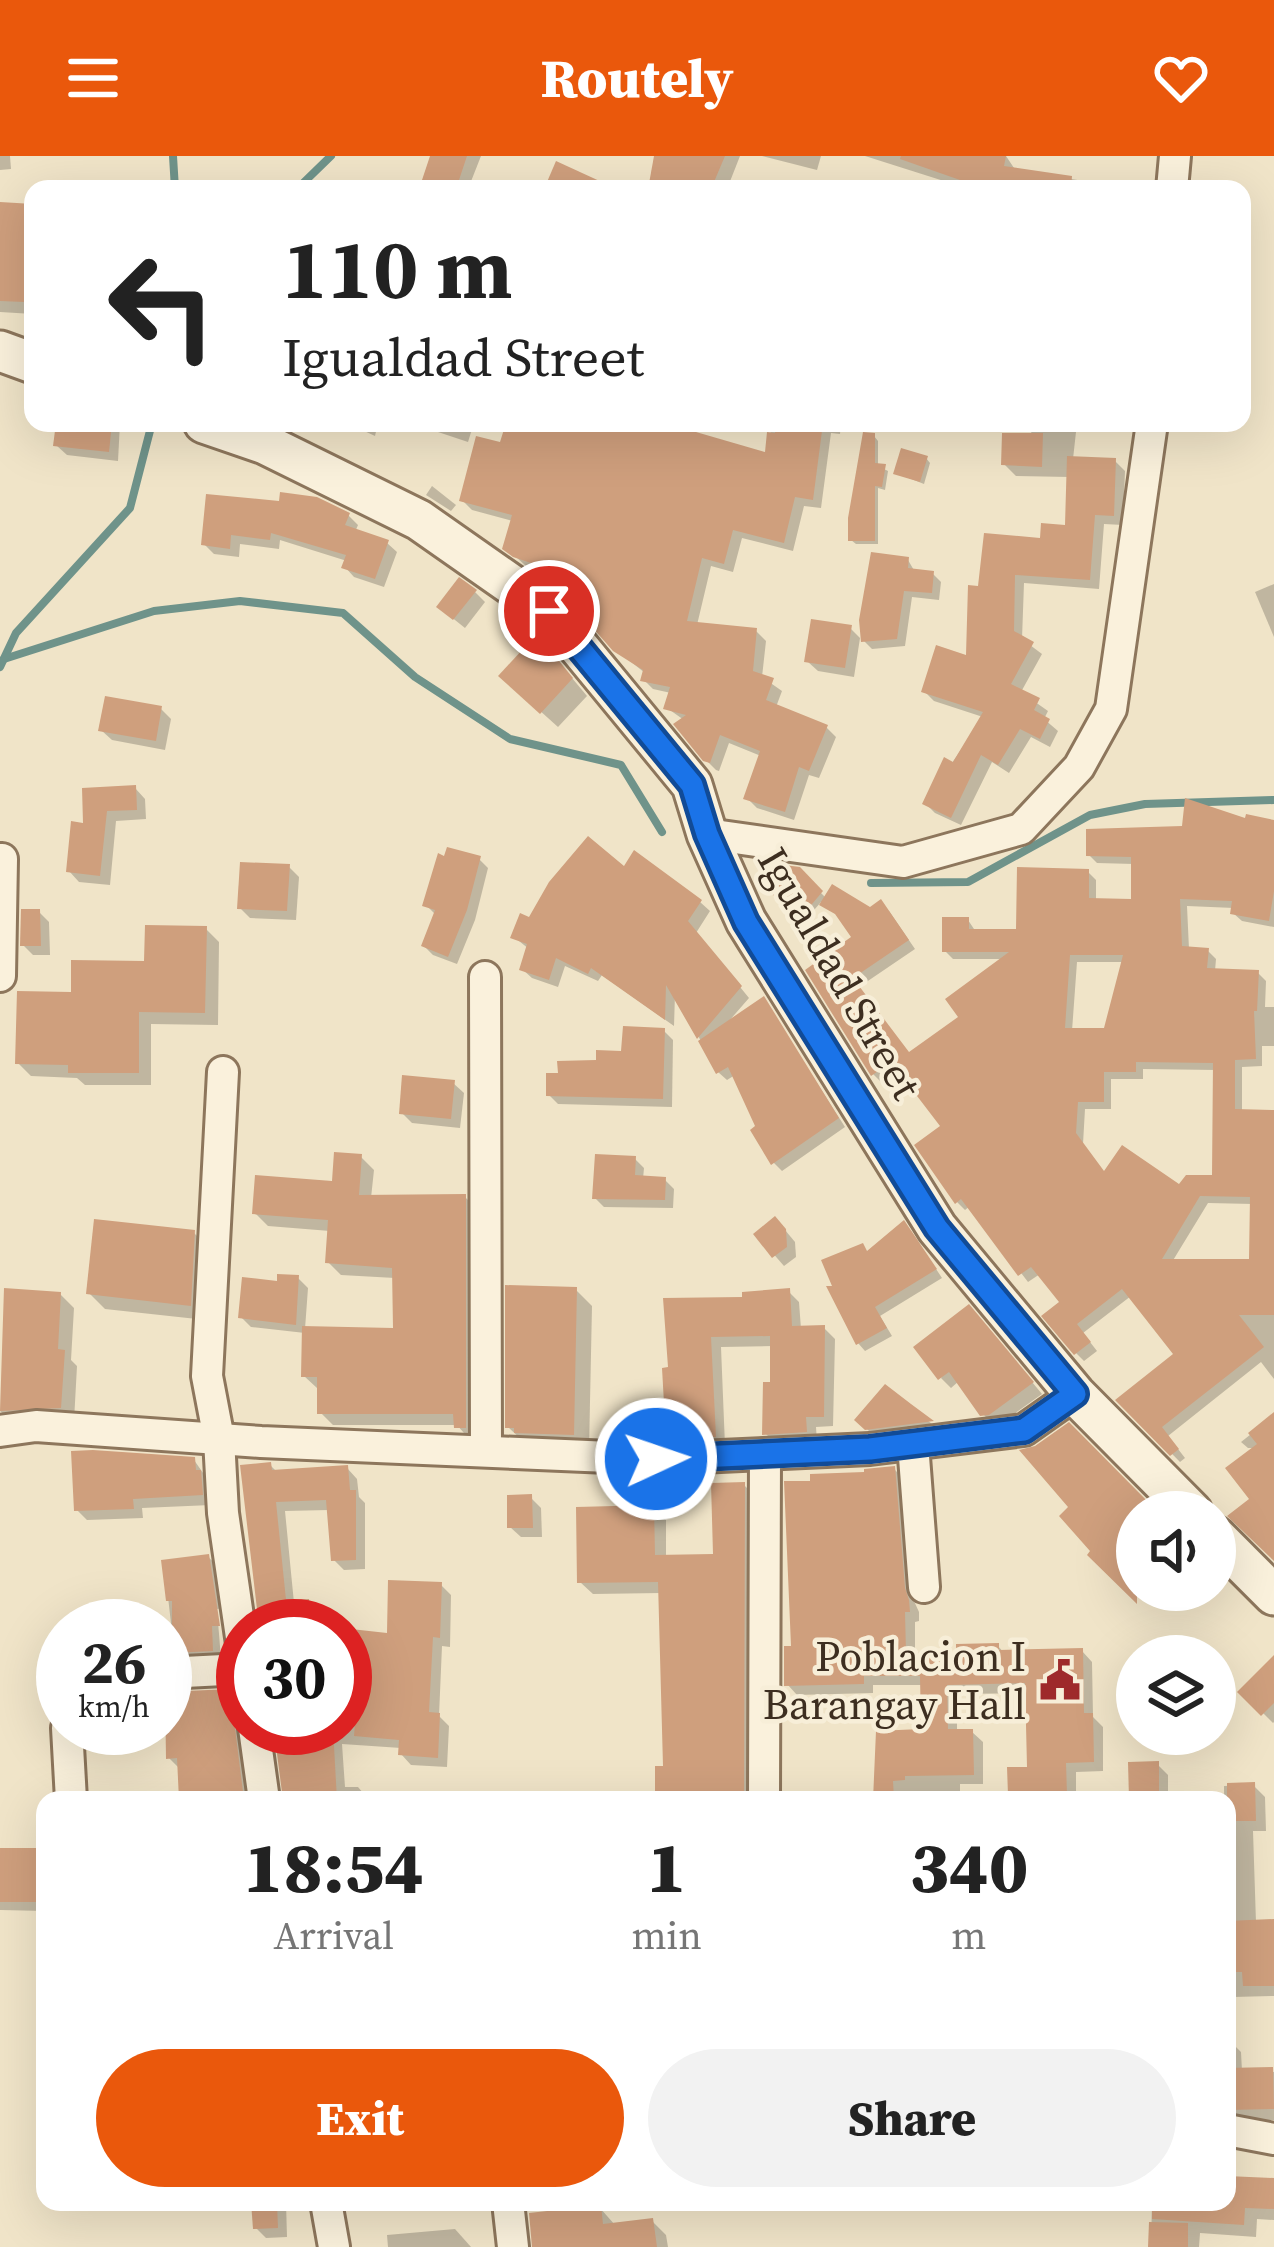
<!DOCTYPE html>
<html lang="en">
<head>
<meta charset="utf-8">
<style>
	body { margin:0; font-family:"Source Serif 4",serif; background:#f2f2f2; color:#222; height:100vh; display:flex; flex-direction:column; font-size:45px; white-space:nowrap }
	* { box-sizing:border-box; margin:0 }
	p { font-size:39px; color:#767676 }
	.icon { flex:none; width:66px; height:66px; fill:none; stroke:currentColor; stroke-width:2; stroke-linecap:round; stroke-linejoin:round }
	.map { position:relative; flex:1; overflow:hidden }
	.panel { position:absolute; left:36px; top:1635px; width:1200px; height:420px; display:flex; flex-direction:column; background:#fff; border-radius:24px; box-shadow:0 12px 48px #0002 }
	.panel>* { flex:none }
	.guide { position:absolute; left:24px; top:24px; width:1227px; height:252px; border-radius:24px; box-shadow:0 12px 48px #0002; background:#fff; color:#222; overflow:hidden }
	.buttons { position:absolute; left:1116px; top:1335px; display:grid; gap:24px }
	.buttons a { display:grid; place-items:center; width:120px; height:120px; border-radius:50%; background:#fff; box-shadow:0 12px 48px #0002; font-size:60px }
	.speed { position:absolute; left:36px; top:1443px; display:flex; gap:24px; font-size:60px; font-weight:700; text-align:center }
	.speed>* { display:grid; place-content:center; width:156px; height:156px; border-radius:50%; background:#fff; box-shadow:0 12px 48px #0002; line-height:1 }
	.speed small { font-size:30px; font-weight:400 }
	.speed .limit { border:18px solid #d22; background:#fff; color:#111 }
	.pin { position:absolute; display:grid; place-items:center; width:102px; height:102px; color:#fff; margin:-51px; border:6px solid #fff; border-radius:50%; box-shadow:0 3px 12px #0007 }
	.me { position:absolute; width:132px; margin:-66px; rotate:87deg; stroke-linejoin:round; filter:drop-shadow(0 0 9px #0008) }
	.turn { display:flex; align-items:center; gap:42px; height:252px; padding:0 60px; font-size:54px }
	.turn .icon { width:156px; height:156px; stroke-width:2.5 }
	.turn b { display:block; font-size:84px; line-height:102px }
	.eta { display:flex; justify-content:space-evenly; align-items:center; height:204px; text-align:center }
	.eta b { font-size:72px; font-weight:800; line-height:84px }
	.cta { display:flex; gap:24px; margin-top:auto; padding:24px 60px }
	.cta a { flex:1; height:138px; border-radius:72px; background:#ea580c; color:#fff; font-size:48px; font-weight:800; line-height:138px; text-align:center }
	.cta a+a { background:#f2f2f2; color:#222 }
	header { display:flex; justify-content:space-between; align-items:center; height:156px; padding:0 60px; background:#ea580c; color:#fff; font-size:54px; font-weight:800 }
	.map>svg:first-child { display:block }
</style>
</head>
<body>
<header><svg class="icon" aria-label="menu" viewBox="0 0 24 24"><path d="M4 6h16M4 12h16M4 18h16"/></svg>Routely<svg class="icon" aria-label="heart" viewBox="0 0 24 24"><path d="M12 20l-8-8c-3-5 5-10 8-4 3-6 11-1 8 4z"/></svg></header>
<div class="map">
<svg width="1274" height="2091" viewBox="0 0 1274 2091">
	<rect width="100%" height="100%" fill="#f0e4c8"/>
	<g fill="#0003" fill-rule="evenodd">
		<polygon points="0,0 10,0 11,13 0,14"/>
		<polygon points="433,0 481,0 468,33 421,33"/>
		<polygon points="657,0 740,0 727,33 651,33"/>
		<polygon points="762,0 821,0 817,14"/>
		<polygon points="865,0 1006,0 1016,15 1139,33 969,33"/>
		<polygon points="0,49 33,51 33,158 0,156"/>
		<polygon points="59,267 120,267 118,305 67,299 56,289"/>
		<polygon points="347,267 378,267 375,280"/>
		<polygon points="429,267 474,267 468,286 438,276"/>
		<polygon points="509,267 647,267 767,300 772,267 841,267 840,278 831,277 821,352 804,350 793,395 742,382 733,416 711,410 697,469 756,475 766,485 762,521 782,535 776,551 826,571 836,581 819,622 809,619 794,664 757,652 747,642 761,600 729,587 719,615 716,614 705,603 684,564 667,552 671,537 653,533 644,524 645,517 615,493 568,424 526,410 506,392 513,365 472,354 462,344 502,290"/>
		<polygon points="1032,267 1077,267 1073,303 1115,305 1125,315 1123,369 1104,368 1099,433 1024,427 1022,483 1042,498 1021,536 1048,555 1044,563 1058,575 1050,591 1031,581 1009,617 992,606 961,669 935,657 925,647 983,561 934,545 925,536 969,503 981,433 1068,372 1069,321 1016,320 1004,308 1031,280"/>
		<polygon points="874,280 878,285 878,310 888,315 885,334 878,332 878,388 856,388 851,384"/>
		<polygon points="926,302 930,307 924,328 896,317"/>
		<polygon points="432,330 456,349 451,355 426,339"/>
		<polygon points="281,348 348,359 358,369 355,376 387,387 397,396 384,431 354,421 345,411 347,405 280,384 279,393 240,388 239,401 214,398 204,388"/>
		<polygon points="908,404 915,416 933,418 941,426 939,444 912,441 905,490 872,493 864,485"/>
		<polygon points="1274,428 1274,481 1255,436"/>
		<polygon points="475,436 485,446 465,472 450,460"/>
		<polygon points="850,472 860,482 854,521 818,515 807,505"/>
		<polygon points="552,498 587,540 558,571 518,535"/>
		<polygon points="161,553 171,563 165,594 112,584 101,574"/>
		<polygon points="135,632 145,643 146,663 116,665 110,729 79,726 69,715 86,670"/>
		<path d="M1247 666 1274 667V771L1242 765 1233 757 1234 752 1187 750 1189 793 1208 795 1216 803 1215 815 1258 817 1266 825 1265 851H1274V890H1262V910L1242 911V956L1274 957V1223L1261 1206 1168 1280 1185 1302 1180 1306 1119 1244 1178 1199 1131 1140 1083 1177 1097 1195 1084 1205 1076 1197 1063 1146 1040 1118 1028 1126 970 1050 965 1054 957 1046 945 971 900 913 881 926 873 918 809 815 855 782 842 763 821 746 802 768 765 724 798 714 827 743 870 754 889 755 915 793 859 831 910 899 962 861 1005 803H953L945 795 968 764 976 776H1019L1088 716 1096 724V746H1134V708L1097 707 1089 699ZM1077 806H1124L1106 874 1072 875ZM1143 913 1216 914 1215 1022 1180 1032 1105 1018 1083 988 1085 953H1111V923H1143ZM1208 1047 1253 1048 1252 1106H1172Z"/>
		<polygon points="479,703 488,712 475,764 457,808 433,799 424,790 436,759 426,749"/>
		<polygon points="289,711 299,721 296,764 250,762 240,752"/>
		<polygon points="625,714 700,746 710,755 696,777 749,842 729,865 764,844 845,971 782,1015 774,1007 735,919 727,924 718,916 675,838 674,870 602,819 598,825 565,810 558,831 532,822 522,813 529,793 514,781 531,764"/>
		<polygon points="39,756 49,766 50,799 33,799 23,789"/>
		<polygon points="205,772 219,786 218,869 151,868 151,929 85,929 77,922 31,920 18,907 74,839 147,808"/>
		<polygon points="664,875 673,884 672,951 558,948 549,939 599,907"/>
		<polygon points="453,927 464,937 460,972 412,967 402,957"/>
		<polygon points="361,1001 374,1014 371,1042 465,1041 478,1054 478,1284 470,1284 457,1269 333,1269 320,1256 317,1232 304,1220 305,1177 251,1171 241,1161 280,1128 298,1122 308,1132 305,1173 396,1175 395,1122 341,1119 328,1106 330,1075 268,1070 255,1057 335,1028"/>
		<polygon points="635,1003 644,1012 643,1023 665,1024 674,1033 673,1052 604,1051 595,1042"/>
		<polygon points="785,1074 795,1086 796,1101 784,1110 757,1079"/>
		<polygon points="911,1075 942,1122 880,1160 892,1180 865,1195 858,1187 869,1097"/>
		<polygon points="194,1077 210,1093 206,1164 105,1153 89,1137"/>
		<polygon points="576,1134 592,1150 589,1294 524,1286 508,1271"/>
		<polygon points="788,1135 799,1146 801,1173 824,1172 835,1183 833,1270 816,1271 817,1286 776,1288 765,1277 773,1229 773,1190 721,1191 725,1290 680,1293 669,1282 666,1215 745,1144"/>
		<polygon points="60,1138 74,1152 71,1204 77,1210 74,1265 14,1268 0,1255"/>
		<polygon points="979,1162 1042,1238 1000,1268 993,1268 982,1257 959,1225 951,1232 941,1222"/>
		<polygon points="886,1232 932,1268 939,1275 877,1283 858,1264"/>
		<polygon points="1274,1260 1274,1402 1254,1344 1256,1292 1248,1292 1241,1286"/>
		<polygon points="194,1304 210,1327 211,1349 142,1352 143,1362 87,1364 77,1354"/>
		<polygon points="270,1309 278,1317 347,1312 357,1323 359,1341 365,1347 365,1413 344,1414 334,1404 329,1354 285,1355 294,1447 308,1447 318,1457 320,1470 262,1470"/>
		<polygon points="894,1313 904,1323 914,1445 919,1456 919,1465 915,1466 915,1500 959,1499 998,1490 1004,1497 1082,1495 1092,1506 1093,1561 1103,1571 1103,1615 1076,1616 1076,1644 1017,1644 1011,1638 1030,1614 1028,1537 957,1538 957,1576 972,1576 983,1586 983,1628 960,1628 960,1644 877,1644 924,1576 923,1529 873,1529 873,1537 797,1539 787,1528 794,1493 867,1319"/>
		<polygon points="744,1329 757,1342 755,1644 660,1644 666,1613 661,1437 593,1438 580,1426 653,1352 666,1364 666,1402 716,1401"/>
		<polygon points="530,1341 541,1352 542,1381 521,1381 510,1371"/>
		<polygon points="208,1401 218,1410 224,1452 217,1453 221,1503 165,1509 165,1476 172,1476 164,1406"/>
		<polygon points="441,1429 451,1439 450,1491 442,1490 439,1560 449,1570 447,1611 411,1609 401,1598 401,1592 342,1588 345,1631 358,1631 369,1644 285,1644 304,1589 305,1572 345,1572 345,1475 389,1480"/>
		<polygon points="1274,1504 1274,1566 1273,1567 1242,1536"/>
		<polygon points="238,1536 243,1541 252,1644 182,1644 180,1613 169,1602 165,1538"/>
		<polygon points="1157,1608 1168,1619 1168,1644 1134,1644 1132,1641"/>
		<polygon points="1253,1629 1265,1641 1266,1675 1253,1675 1256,1767 1274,1767 1274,1840 1233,1841 1235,1890 1241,1896 1242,1915 1274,1916 1274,1964 1227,1964 1224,1630"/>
		<polygon points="0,1695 45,1695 45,1755 0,1754"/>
		<polygon points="1227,2023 1274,2025 1274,2064 1257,2063 1256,2081 1200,2077 1199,2091 1151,2091 1152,2046 1227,2046"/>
		<polygon points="254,2046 286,2047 287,2081 266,2082 256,2072"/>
		<polygon points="600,2052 615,2069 652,2065 666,2079 668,2091 535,2091"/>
		<polygon points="455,2073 471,2091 388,2091 387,2079"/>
	</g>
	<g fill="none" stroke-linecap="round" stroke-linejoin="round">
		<g stroke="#6f938a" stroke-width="8">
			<polyline points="173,0 175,33"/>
			<polyline points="297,33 331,0"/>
			<polyline points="4,503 154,455 240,445 343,457 415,521 510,583 621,609 662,676"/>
			<polyline points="0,511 16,477 130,352 152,267"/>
			<polyline points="871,727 968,726 1090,659 1145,648 1274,644"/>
		</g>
	</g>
	<g fill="#cf9f7d" fill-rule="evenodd">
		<polygon points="430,0 467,0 456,33 419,33"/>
		<polygon points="654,0 725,0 711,33 648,33"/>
		<polygon points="901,0 1006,0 1004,10 1072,20 1071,33 984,33 960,28 960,24 900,3"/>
		<polygon points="556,5 617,33 544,33"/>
		<polygon points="0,46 33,48 33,114 27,113 25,146 0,145"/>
		<polygon points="56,267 112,267 109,296 53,290"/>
		<polygon points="506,267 665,267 765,296 767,276 775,277 776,267 823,267 813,344 795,341 784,387 733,374 724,408 702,402 687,465 757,472 753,515 774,522 766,544 828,569 809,615 799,611 785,656 743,643 760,595 720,579 710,607 703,605 673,568 686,559 663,553 670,531 640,525 643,514 613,495 558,432 567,419 513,401 502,393 512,359 459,345 476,280 500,286"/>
		<polygon points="863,276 875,277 875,307 886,308 882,331 875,330 875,385 848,385 848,362"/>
		<polygon points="1002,277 1043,277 1042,311 1001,309"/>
		<polygon points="901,292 928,300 920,326 893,318"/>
		<polygon points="1067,300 1116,302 1114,360 1095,359 1090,424 1015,419 1014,475 1034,486 1011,528 1040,542 1034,554 1050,563 1040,583 1020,573 998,609 981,599 951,662 922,648 944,601 953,606 983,556 921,536 936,489 966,499 968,429 978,430 984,377 1040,382 1041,367 1065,369"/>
		<polygon points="280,336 317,341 350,357 345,369 389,384 375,423 341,412 346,399 271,377 270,384 231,379 230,393 201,389 206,338 279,345"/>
		<polygon points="871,396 909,401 908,412 934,415 932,437 904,435 897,483 861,486 859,464"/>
		<polygon points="459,421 477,434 453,464 436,451"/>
		<polygon points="811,463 852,469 845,512 804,506"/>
		<polygon points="537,478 573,522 540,558 498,520"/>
		<polygon points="105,540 162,550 156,585 98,575"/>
		<polygon points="136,629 137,654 107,655 100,720 66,716 71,665 83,667 82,632"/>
		<path d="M1185 642 1245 662 1246 658 1274 664V735L1269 765 1230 758 1232 745 1180 743 1182 790 1209 792 1207 812 1259 814 1257 855H1254L1256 903 1235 904V953L1274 954V1159H1239L1264 1191 1162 1271 1179 1293 1170 1300 1115 1244 1173 1198 1122 1133 1077 1168 1091 1186 1074 1199 1041 1160 1059 1146 1031 1111 1018 1120 961 1043 955 1048 914 989 940 970 891 906 871 920 805 814 851 781 835 758 819 749 832 728 870 751 881 743 909 784 853 822 909 896 958 861 945 843 1009 796H942V761H969V773H1016L1017 711 1089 713V742L1131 743V701L1086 700V673L1182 670ZM1070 799H1123L1104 872H1065ZM1136 906 1213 907 1212 1019H1186L1179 1028 1122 989 1104 1015 1076 977 1078 946H1104V916H1136ZM1200 1040 1250 1041 1249 1103H1162Z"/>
		<polygon points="588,680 624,710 634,694 702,744 688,765 742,830 697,883 666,829 665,864 591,812 588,818 556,802 549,824 519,814 527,788 510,782 520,757 529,761 549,726"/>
		<polygon points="447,691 481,700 467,754 448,801 421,790 435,754 422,750 438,697 444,700"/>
		<polygon points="240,706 290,708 287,755 237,753"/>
		<polygon points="776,708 800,711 823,735 796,767 761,724"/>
		<polygon points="21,753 40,753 41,790 20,790"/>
		<polygon points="145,769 207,770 205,857 139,856 139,917 68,917 68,909 15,908 17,835 71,836 71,804 144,805"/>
		<polygon points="764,840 839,962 771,1009 750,974 755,970 728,911 716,918 698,885"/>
		<polygon points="623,870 665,872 663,943 546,940 546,917 558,917 557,905 596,904 596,894 621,895"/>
		<polygon points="402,919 455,924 451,963 399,958"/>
		<polygon points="334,996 362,998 359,1039 466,1038 466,1272 454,1272 453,1258 317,1258 317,1221 301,1221 302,1170 393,1172 392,1112 325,1107 328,1064 252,1058 255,1019 332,1025"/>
		<polygon points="595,998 636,1000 635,1019 666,1021 665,1044 592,1043"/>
		<polygon points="775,1060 786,1073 787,1091 772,1102 753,1078"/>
		<polygon points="94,1063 195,1074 191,1150 86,1138"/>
		<polygon points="904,1064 937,1113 875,1151 887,1172 856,1189 826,1130 832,1130 821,1104 863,1087 867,1095"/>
		<polygon points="277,1118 299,1119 296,1169 238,1162 242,1121 277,1125"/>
		<polygon points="505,1129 577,1131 574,1279 514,1277 514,1272 505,1272"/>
		<polygon points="4,1132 61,1136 58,1193 65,1194 61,1252 0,1255"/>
		<polygon points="790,1132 792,1170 825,1169 824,1261 806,1261 807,1276 762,1279 763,1226 770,1226 770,1180 711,1181 716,1281 666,1283 662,1212 668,1211 663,1142 742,1141 742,1136"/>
		<polygon points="969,1148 1034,1226 989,1259 980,1260 949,1216 938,1224 913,1191"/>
		<polygon points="885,1228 911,1248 934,1265 865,1274 854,1264"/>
		<polygon points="1274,1256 1274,1405 1227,1360 1249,1343 1225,1312 1257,1288 1248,1277"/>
		<polygon points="1069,1266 1158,1356 1137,1356 1137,1448 1087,1399 1090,1395 1059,1360 1068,1351 1019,1294 1035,1290"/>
		<polygon points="93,1294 195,1301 196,1314 201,1314 203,1339 133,1343 134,1353 74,1355 71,1295"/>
		<polygon points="271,1306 272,1314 348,1309 350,1334 356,1334 356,1404 331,1405 326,1344 276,1346 286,1444 309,1443 313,1470 259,1470 240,1309"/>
		<polygon points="895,1310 905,1432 909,1444 910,1456 905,1456 906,1497 956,1496 956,1488 999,1487 999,1494 1083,1492 1084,1557 1093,1557 1094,1606 1066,1607 1067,1639 1008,1639 1007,1611 1027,1611 1025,1527 947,1529 948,1573 973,1573 974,1619 905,1620 905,1624 893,1625 894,1644 873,1644 876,1575 921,1573 920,1520 864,1520 864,1528 784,1530 784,1490 791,1490 784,1325 810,1325 810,1318 864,1316 864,1313"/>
		<polygon points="745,1326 744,1644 655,1644 655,1610 663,1610 658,1426 577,1427 576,1351 654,1349 655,1399 713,1398 711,1327"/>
		<polygon points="532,1338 533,1372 507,1372 507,1339"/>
		<polygon points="209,1398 220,1470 212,1470 213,1495 172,1497 172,1445 166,1445 161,1404"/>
		<polygon points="388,1424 442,1426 440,1482 433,1481 429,1556 440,1557 438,1602 398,1599 399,1584 354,1580 359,1520 347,1519 351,1473 387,1477"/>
		<polygon points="1274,1499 1274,1547 1261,1560 1237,1536"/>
		<polygon points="230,1533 244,1644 179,1644 177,1602 166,1603 165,1536"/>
		<polygon points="302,1572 333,1572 337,1644 283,1644 276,1590 301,1587"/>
		<polygon points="1159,1605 1159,1642 1129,1643 1128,1606"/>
		<polygon points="1255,1626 1256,1665 1227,1665 1227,1627"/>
		<rect x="0" y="1692" width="45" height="54"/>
		<polygon points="1274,1763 1274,1830 1243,1830 1242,1816 1227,1816 1227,1765"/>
		<polygon points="1273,1911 1274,1953 1227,1954 1227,1912"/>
		<polygon points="1227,2020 1274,2022 1274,2053 1245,2052 1244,2069 1152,2063 1152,2046 1227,2046"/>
		<polygon points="251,2046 277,2046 278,2072 253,2073"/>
		<polygon points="601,2049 603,2068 653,2062 657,2091 532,2091 529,2057"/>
		<polygon points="1149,2066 1188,2067 1188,2091 1148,2091"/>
	</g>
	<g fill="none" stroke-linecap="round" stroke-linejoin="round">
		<g stroke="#8d765c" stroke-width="36">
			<g id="minor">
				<polyline points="1172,33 1175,0"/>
				<polyline points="707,678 903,706 1021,673 1079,611 1111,553 1152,267"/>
				<polyline points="0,820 2,703"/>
				<polyline points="485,821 486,1294"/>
				<polyline points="223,916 207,1220 219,1283 223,1357 243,1495"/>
				<polyline points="0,1275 36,1270 261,1286 656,1303 870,1293 1024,1274 1075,1238"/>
				<polyline points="913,1288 924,1431"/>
				<polyline points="165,1517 243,1513"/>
				<polyline points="67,1572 71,1644"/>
				<polyline points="254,1572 264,1644"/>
				<polyline points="764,1644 765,1298"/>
				<polyline points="1227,1974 1274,1983"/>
				<polyline points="326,2046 334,2091"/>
				<polyline points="508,2046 513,2091"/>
			</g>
		</g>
		<g stroke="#8d765c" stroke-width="45">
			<g id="tertiary">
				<polyline points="0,195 33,207"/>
				<polyline points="204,267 265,288 419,364 549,455 692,629 707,678 746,765 937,1072 1075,1238 1192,1356"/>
				<polyline points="1215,1380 1274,1439"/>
			</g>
		</g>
		<use href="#minor" stroke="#faf1dc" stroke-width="30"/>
		<use href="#tertiary" stroke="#faf1dc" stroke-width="39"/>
	</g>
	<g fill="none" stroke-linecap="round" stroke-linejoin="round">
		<g stroke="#114b97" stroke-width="30">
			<polyline id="route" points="549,455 692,629 707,678 746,766 937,1072 1075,1238 1024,1274 870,1293 656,1303"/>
		</g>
		<use href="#route" stroke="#1a73e8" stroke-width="21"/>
	</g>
	<defs>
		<g id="civic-bare" transform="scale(3.24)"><path d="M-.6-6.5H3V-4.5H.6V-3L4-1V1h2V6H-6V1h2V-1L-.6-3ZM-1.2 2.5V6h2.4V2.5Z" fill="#9e2a2b" stroke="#f7eed8" stroke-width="2.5" paint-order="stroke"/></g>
	</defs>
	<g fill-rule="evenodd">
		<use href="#civic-bare" x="1060" y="1524"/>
	</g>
	<g text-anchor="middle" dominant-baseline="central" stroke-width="9" stroke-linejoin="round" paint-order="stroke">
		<g font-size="42" fill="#3d2e20" stroke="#f7eed8">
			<text transform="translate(840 817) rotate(60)">Igualdad Street</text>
		</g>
		<g font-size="42" fill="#3d2e20" stroke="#f7eed8" text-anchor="end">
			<text x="1026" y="1500">Poblacion I<tspan x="1026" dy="48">Barangay Hall</tspan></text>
		</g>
	</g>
</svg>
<div class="buttons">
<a><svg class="icon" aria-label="sound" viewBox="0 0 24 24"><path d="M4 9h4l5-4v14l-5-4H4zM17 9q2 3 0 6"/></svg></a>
<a><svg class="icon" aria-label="layers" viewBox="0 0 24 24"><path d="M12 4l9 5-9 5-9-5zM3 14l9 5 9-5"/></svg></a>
</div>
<div class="speed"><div>26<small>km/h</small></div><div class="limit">30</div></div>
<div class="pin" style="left:549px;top:455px;background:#d93025"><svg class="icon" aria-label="arrive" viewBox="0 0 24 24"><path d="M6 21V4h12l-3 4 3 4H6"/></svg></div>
<svg class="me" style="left:656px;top:1303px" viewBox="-20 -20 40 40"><circle r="17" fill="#1a73e8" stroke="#fff" stroke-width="3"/><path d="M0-11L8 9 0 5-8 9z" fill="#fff"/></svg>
<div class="guide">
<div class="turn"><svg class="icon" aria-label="left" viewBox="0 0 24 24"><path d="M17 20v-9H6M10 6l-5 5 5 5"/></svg><div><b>110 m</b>Igualdad Street</div></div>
</div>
<section class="panel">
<div class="eta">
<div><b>18:54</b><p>Arrival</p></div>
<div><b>1</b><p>min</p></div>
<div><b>340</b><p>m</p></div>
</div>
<div class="cta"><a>Exit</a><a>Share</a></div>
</section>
</div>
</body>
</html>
